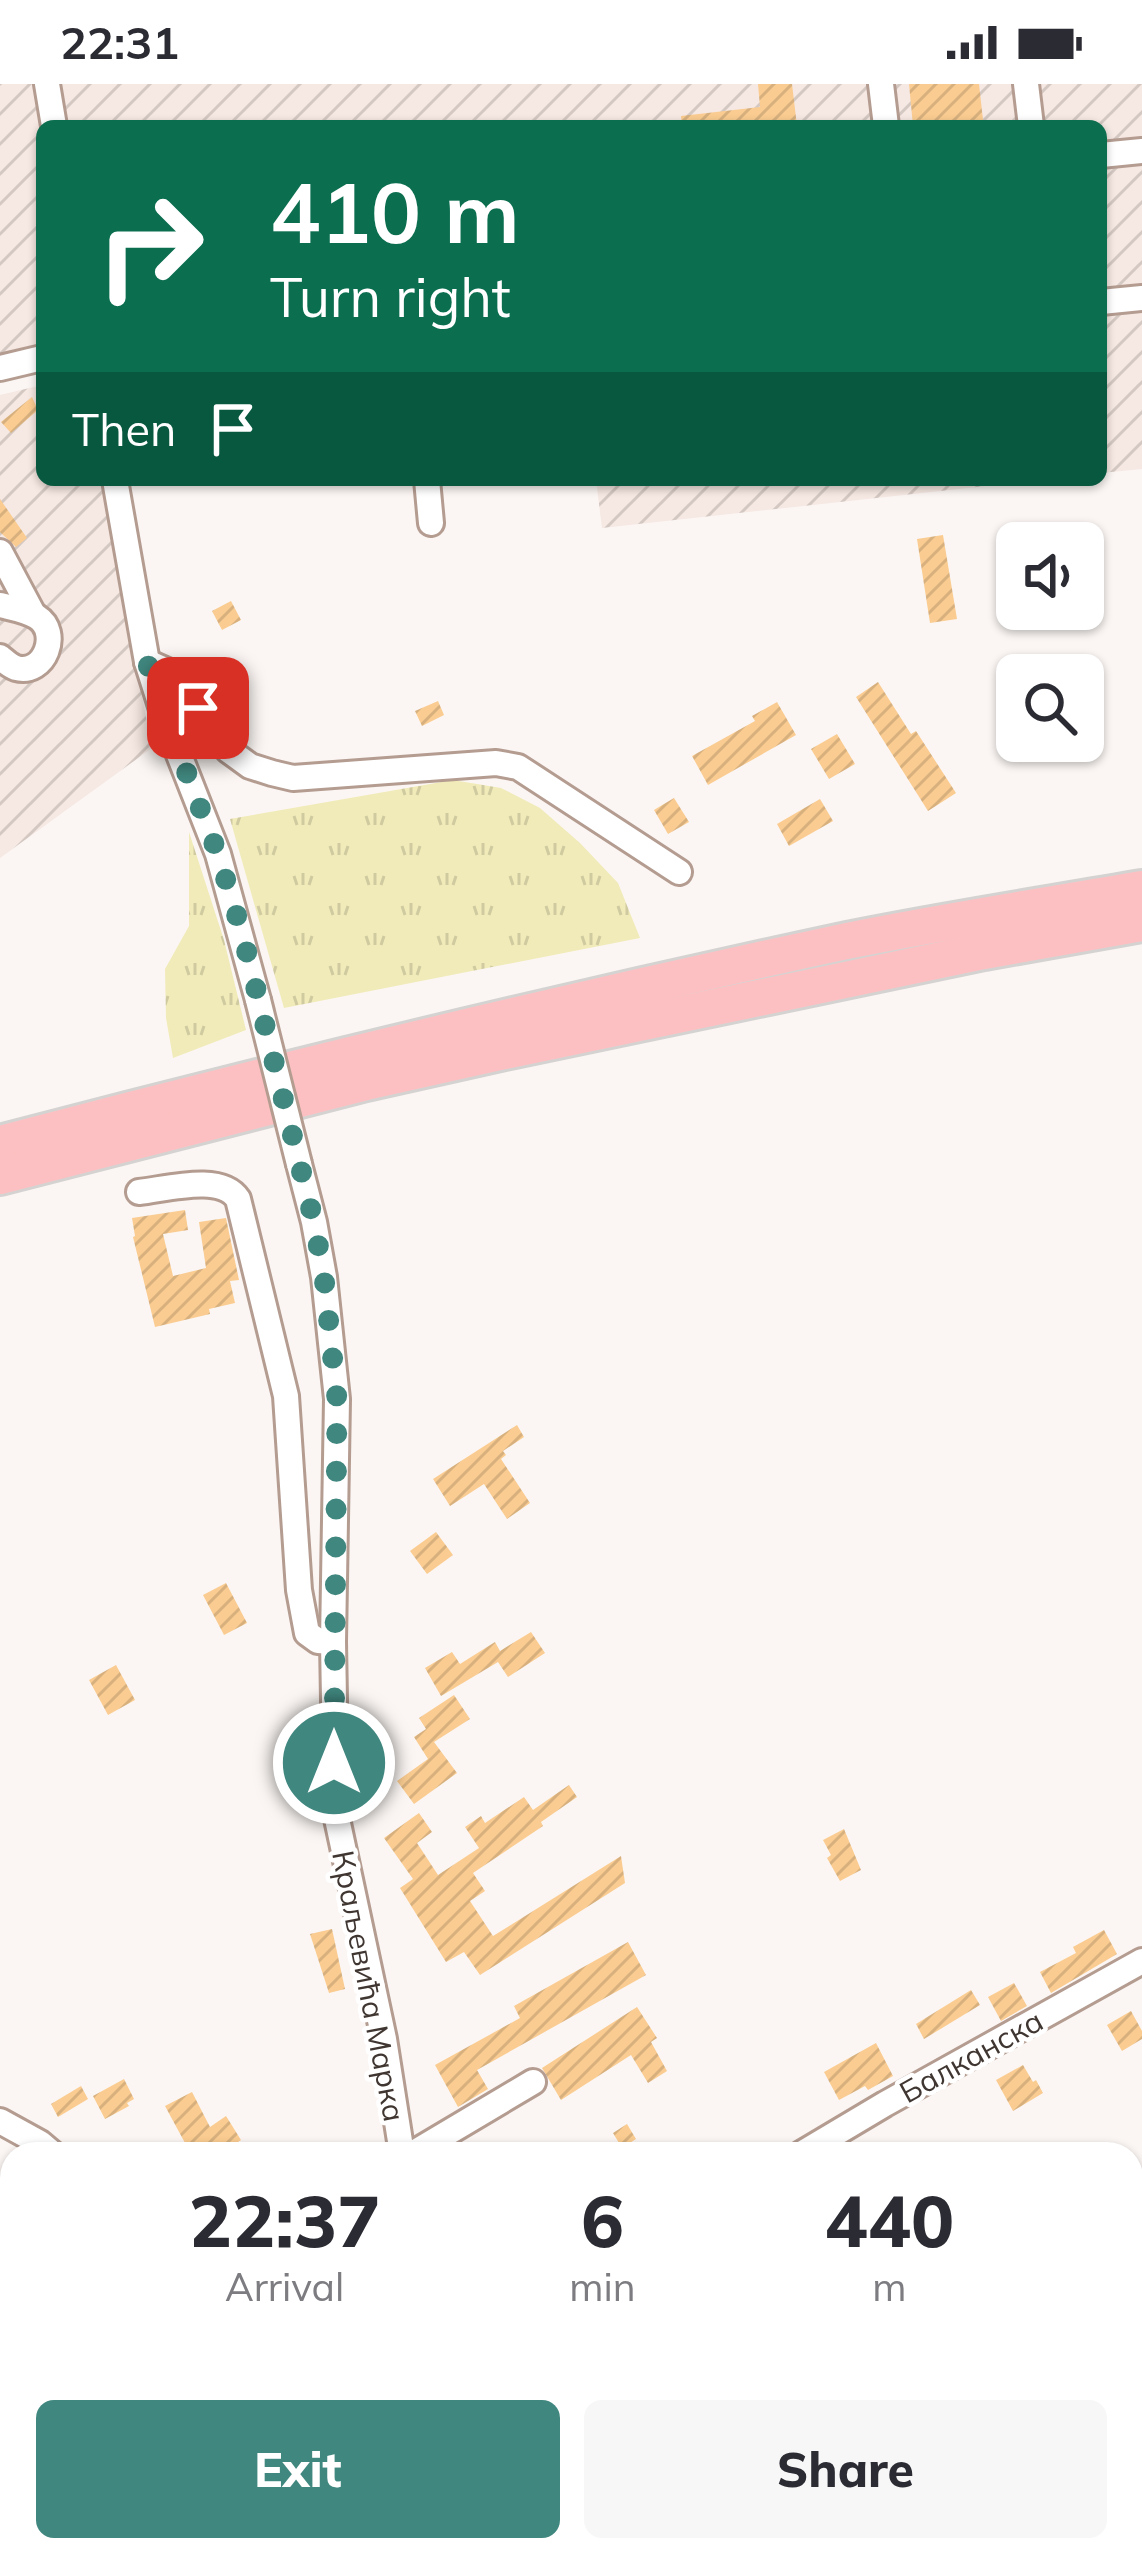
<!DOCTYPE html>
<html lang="en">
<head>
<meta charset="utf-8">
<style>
	body { margin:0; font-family:Mulish,sans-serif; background:#f7f7f7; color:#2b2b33; height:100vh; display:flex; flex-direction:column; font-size:45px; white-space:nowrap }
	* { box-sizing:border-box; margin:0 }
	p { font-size:39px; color:#7c7c81 }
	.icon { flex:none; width:66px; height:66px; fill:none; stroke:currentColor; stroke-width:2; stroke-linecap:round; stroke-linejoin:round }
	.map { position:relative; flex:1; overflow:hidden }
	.panel { position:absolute; left:0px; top:2058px; width:1143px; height:420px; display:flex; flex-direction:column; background:#fff; border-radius:36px 36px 0 0; box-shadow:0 3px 9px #0004 }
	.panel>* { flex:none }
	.top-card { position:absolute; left:36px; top:36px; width:1071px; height:366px; border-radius:18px; box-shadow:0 3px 9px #0004; background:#0b6e4f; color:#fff; overflow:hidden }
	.buttons { position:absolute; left:996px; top:438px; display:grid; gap:24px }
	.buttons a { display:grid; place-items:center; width:108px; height:108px; border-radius:18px; background:#fff; box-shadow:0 3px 9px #0004; font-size:60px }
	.pin { position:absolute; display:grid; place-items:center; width:102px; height:102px; color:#fff; margin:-51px; border-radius:24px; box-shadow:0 6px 18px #0006 }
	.me { position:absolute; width:132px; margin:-66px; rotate:0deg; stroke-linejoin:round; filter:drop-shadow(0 0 9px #0008) }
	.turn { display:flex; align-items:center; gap:42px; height:252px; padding:0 36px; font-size:54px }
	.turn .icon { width:156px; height:156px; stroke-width:2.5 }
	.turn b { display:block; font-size:84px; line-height:102px }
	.then { display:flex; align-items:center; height:114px; padding:0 36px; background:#0003; gap:24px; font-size:45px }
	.eta { display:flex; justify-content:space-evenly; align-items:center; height:204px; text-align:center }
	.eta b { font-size:72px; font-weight:800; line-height:84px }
	.primary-button { display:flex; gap:24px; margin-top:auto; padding:24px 36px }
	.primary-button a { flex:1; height:138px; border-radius:18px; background:#40877f; color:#fff; font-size:48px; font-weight:800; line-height:138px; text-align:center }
	.primary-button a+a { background:#f7f7f7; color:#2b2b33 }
	.status { display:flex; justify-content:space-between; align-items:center; height:84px; padding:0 60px; background:#fff; direction:ltr }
	.status svg { height:33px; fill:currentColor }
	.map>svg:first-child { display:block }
</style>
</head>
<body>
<div class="status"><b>22:31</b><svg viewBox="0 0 49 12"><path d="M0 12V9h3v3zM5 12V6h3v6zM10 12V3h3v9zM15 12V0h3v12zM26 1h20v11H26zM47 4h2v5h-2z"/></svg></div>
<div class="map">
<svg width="1142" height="2478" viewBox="0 0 1142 2478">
	<defs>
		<pattern id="industrial-furrows" width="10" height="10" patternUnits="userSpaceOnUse" patternTransform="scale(3)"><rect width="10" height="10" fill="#f6e8e2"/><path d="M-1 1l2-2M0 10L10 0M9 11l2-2" fill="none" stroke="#d4c8c2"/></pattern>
		<pattern id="grass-tufts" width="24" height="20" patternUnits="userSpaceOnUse" patternTransform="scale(3)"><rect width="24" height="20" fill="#f1ebb9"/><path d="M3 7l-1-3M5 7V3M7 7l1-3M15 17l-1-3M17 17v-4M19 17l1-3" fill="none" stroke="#d0caa0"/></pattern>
		<pattern id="building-hatch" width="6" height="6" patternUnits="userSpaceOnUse" patternTransform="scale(3)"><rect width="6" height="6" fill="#facc91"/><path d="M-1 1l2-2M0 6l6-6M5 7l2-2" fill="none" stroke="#d7b07e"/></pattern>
	</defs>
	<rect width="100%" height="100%" fill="#fbf6f3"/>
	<g fill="url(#industrial-furrows)">
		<polygon points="0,0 1142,0 1142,385 1101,389 1101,42 42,42 42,279 0,288"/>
		<polygon points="42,301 42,396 100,396 152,664 0,774 0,311"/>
		<polygon points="596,396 1042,396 602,444"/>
	</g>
	<g fill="url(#grass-tufts)">
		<polygon points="453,696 501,704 540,724 580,759 618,799 640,854 284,924 230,735"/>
		<polygon points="189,748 224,856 246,946 173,974 166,934 165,885 189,842"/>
	</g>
	<g fill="url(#building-hatch)">
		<polygon points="758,0 792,0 797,42 682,42 681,32 760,23"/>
		<polygon points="909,0 979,0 983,36 913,42"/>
		<polygon points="32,313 38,326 11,349 1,338"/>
		<polygon points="0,415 27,454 16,463 0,448"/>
		<polygon points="943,451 957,535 930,539 917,455"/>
		<polygon points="231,517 241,536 222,546 212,527"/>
		<polygon points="878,598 911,650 916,647 956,709 928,727 856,613"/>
		<polygon points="438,617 444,631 422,642 415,627"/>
		<polygon points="777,618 796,651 708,701 692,672 755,637 752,632"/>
		<polygon points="837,650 855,680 829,695 811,665"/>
		<polygon points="674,714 689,738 668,750 654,726"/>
		<polygon points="820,715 833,737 789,762 777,740"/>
		<polygon points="185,1126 188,1146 163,1150 173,1192 206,1184 199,1138 226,1134 239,1196 230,1197 235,1219 209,1225 210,1230 155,1243 133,1153 135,1152 132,1134"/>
		<polygon points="517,1341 524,1353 503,1367 506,1371 501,1375 530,1419 507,1435 484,1400 450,1422 433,1395"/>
		<polygon points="436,1448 453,1471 427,1490 410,1467"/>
		<polygon points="226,1499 247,1539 224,1551 203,1511"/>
		<polygon points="531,1548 545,1569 508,1593 498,1578 441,1612 425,1584 452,1568 460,1580 495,1558 500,1567"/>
		<polygon points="116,1581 135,1616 108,1631 89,1596"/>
		<polygon points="454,1611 470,1635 434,1658 457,1689 414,1720 397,1697 428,1675 414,1653 426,1645 419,1634"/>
		<polygon points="569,1701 577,1713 541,1738 543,1742 473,1789 485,1807 470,1817 493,1852 621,1772 625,1799 480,1891 464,1868 446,1878 400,1804 413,1795 384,1754 419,1729 432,1748 417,1759 438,1791 479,1764 465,1743 481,1732 485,1739 524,1713 533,1726"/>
		<polygon points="844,1745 861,1786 840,1797 827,1774 831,1771 823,1756"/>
		<polygon points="332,1845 345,1905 329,1909 310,1850"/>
		<polygon points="1104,1846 1117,1870 1051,1909 1040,1888 1076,1869 1073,1863"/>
		<polygon points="628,1858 646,1891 477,1986 488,2005 458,2023 435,1981 520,1934 514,1922"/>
		<polygon points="1014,1899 1027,1922 1001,1937 988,1913"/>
		<polygon points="971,1906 980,1921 924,1955 916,1940"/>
		<polygon points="637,1923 657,1954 651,1958 667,1987 648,1999 631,1971 561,2016 542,1984"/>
		<polygon points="1131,1927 1142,1947 1142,1955 1122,1967 1107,1941"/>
		<polygon points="876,1959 893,1992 868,2006 865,2002 839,2016 824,1988"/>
		<polygon points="1023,1981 1033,1998 1036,1996 1043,2009 1013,2027 996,1996"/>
		<polygon points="124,1995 134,2015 127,2019 129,2022 105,2035 93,2012"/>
		<polygon points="81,2002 88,2015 58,2033 51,2020"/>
		<polygon points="192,2008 210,2043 226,2032 241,2056 220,2070 191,2070 165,2022"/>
		<polygon points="627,2040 636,2055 622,2064 613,2049"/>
	</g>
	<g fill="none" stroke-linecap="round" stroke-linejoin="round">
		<g stroke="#b49c91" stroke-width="30">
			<g id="minor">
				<polyline points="47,0 54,42"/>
				<polyline points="881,0 886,42"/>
				<polyline points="1026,0 1031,42"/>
				<polyline points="1101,71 1142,67"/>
				<polyline points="1101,218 1142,214"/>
				<polyline points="0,284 42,274"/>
				<polyline points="115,396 147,578 165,635 218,770 258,916"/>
				<polyline points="427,396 431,439"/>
				<polyline points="0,468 33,530"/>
				<path d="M0 521C12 524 26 526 37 533 61 548 45 592 16 584 10 582 5 577 0 573"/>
				<polyline points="147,578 174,590 228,666 250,682 272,689 293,694 496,679 518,683 679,788"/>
				<polyline points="299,1080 314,1138 324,1193 337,1315 333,1558 336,1730 384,1955 402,2070"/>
				<path d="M139 1108C167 1105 221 1089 238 1115L286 1312 299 1506 307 1549 318 1557 333 1558"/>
				<polyline points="0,2037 40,2059 53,2070"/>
				<polyline points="412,2070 533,1998"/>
				<polyline points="801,2070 885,2020 1142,1877"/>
				<polyline points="0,2389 12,2392"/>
				<polyline points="259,2466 282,2478"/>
				<polyline points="475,2466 485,2478"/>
			</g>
		</g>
		<g stroke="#d5d3d2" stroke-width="42">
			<g id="highway">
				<path d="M0 1060C281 986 563 918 847 857 945 837 1044 822 1142 805"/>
				<polyline points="0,1092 366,998 500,968 984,867 1142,839"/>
			</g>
		</g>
		<use href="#minor" stroke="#fff" stroke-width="24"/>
		<use href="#highway" stroke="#fdc0c2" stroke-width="36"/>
		<g stroke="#b49c91" stroke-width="30" stroke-linecap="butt">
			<polyline id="minor-bridge" points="258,916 299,1080"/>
		</g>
		<use href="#minor-bridge" stroke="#fff" stroke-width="24"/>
	</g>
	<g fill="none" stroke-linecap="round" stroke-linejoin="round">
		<polyline stroke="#40877f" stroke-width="21" stroke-dasharray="0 37.8" points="198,624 174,590 147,578 166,635 218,770 242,849 314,1138 324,1193 337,1315 334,1679"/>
	</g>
	<g text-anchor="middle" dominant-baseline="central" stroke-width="9" stroke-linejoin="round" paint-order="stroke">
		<g font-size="30" fill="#403631" stroke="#fff">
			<text transform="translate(369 1902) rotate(79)">Краљевића Марка</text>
			<text transform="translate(971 1972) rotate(-29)">Балканска</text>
		</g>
	</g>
</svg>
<div class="buttons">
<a><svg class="icon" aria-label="sound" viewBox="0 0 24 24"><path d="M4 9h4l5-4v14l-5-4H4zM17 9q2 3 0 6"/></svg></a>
<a><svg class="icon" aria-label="search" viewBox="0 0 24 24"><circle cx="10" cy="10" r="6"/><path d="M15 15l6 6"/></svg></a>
</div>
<div class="pin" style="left:198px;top:624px;background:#d93025"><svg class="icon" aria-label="arrive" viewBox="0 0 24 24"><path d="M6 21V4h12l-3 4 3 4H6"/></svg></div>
<svg class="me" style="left:334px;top:1679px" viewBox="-20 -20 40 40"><circle r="17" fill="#40877f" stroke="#fff" stroke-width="3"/><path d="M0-11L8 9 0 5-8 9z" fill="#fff"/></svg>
<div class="top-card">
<div class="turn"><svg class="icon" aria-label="right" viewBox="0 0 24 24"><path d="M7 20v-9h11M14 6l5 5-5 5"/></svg><div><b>410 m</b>Turn right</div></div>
<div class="then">Then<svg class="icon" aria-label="arrive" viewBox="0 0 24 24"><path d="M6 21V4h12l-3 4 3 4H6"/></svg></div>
</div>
<section class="panel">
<div class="eta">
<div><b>22:37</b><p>Arrival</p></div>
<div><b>6</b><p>min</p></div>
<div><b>440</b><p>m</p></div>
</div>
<div class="primary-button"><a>Exit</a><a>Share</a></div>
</section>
</div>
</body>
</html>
